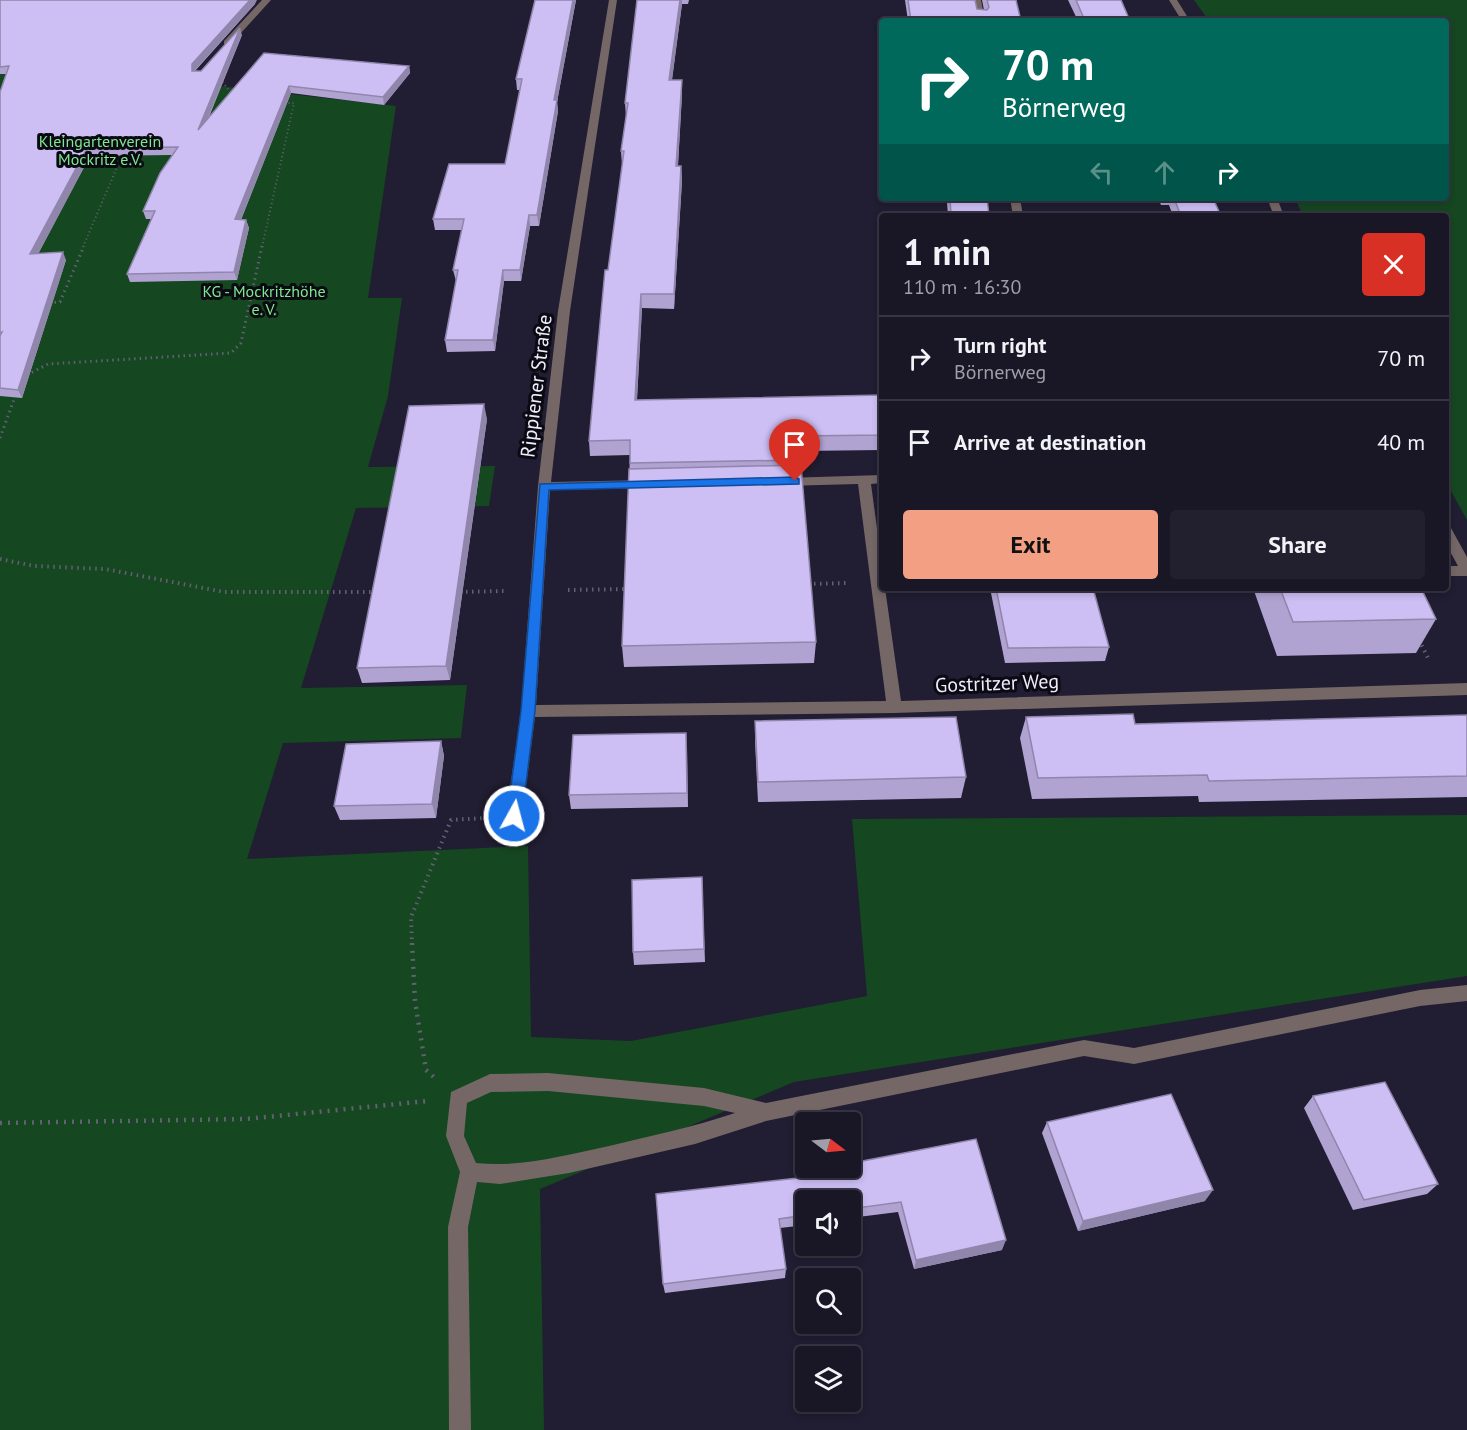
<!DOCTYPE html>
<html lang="en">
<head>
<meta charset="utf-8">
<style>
	body { margin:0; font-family:"PT Sans",sans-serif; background:#221f2e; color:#f1f3f6; height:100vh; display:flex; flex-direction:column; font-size:22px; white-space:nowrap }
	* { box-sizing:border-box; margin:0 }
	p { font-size:20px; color:#9f9fa7 }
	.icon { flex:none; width:33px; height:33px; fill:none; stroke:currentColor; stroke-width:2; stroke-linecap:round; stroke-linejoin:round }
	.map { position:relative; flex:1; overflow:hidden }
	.sheet { position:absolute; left:879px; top:213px; width:570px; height:378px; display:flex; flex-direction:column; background:#191626; border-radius:6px; box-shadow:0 3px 9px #0003,0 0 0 2px #373543 }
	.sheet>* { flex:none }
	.hud { position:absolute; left:879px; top:18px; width:570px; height:183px; border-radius:6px; box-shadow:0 3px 9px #0003,0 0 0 2px #373543; background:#00695c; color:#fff; overflow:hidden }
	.needle { width:39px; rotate:106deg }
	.controls { position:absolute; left:795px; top:1112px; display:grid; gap:12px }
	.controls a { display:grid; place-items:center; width:66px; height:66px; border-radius:6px; background:#191626; box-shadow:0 3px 9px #0003,0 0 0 2px #373543; font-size:30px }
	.pin { position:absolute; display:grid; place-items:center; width:51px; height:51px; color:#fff; margin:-62px -26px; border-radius:50% 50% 50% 0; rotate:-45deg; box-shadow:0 0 6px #0007 }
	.pin .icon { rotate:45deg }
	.me { position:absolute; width:66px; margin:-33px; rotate:7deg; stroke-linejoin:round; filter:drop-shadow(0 0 4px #0008) }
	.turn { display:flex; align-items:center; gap:21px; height:126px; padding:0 24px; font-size:27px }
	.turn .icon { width:78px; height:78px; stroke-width:2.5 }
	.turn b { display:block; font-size:42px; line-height:51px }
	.lanes { display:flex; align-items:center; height:57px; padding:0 24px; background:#0003; justify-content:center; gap:30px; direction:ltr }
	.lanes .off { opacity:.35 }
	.round { display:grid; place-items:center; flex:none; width:63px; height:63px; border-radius:6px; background:#221f2e }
	.headline { display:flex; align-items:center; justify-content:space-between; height:102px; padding:0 24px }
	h1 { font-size:36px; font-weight:800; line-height:45px }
	.cta { display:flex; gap:12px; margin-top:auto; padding:12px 24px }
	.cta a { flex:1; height:69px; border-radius:6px; background:#f39f83; color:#111; font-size:24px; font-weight:800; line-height:69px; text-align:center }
	.cta a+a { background:#221f2e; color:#f1f3f6 }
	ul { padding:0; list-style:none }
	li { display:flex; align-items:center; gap:18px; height:84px; padding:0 24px; border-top:2px solid #373543 }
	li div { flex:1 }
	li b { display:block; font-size:22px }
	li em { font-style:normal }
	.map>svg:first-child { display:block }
</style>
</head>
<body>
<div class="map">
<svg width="1467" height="1430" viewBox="0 0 1467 1430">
	<rect width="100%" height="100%" fill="#211d32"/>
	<g fill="#154720">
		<polygon points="0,0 257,0 190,72 175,81 396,106 368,298 402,298 388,396 368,467 495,466 489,506 356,508 301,688 467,685 461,738 283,743 247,859 528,846 531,1037 631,1041 867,996 852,819 1467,815 1467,976 794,1082 540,1189 544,1430 0,1430"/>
		<polygon points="1194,0 1467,0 1467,520 1446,482 1446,216 1303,216 1295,198 1446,198 1446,21 1209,21"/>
	</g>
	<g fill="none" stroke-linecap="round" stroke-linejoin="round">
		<g stroke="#636073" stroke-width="2" stroke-dasharray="1 3" stroke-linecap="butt">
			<polyline points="220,79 232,94"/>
			<polyline points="83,247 124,151"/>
			<polyline points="262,247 294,103 284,103"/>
		</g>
		<g stroke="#636073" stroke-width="3" stroke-dasharray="1.5 4" stroke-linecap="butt">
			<polyline points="49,303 60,302 84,246"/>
			<polyline points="27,375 48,364 231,353 241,343 262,246"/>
			<polyline points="0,438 16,394"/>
		</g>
		<g stroke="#636073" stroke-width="4" stroke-dasharray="1.5 4.5" stroke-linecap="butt">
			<polyline points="0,559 34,566 105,569 224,592 374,592"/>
			<polyline points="808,584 848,583"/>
			<polyline points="568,590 629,589"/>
			<polyline points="460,592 506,591"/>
			<polyline points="1419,640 1429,660"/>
			<polyline points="412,945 411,917 451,820 485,818"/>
		</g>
		<g stroke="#636073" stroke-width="4.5" stroke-dasharray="2 6" stroke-linecap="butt">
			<polyline points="412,943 415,1001 426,1070 435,1078"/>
			<polyline points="0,1123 246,1119 428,1101"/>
		</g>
		<g fill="#746766" fill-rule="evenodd">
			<polygon points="262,0 271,0 230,45 224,45 224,41"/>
			<polygon points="609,0 617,0 570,311 551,482 649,480 655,484 649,488 550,490 536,705 886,701 858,484 784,486 778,482 784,478 882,475 882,483 871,484 882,565 882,588 885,588 901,701 1467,683 1467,695 894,713 535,717 522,816 520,821 514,823 508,821 506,816 521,711 538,486 558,311"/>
			<polygon points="973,0 981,0 985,21 977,21"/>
			<polygon points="1169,0 1177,0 1190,21 1182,21"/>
			<polygon points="1010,198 1020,198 1023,216 1013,216"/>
			<polygon points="1267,198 1277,198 1284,216 1274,216"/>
			<polygon points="1446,526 1451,528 1467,557 1467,576 1446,576 1446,566 1458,566 1446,544"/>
			<path d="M1467 985V1001L1420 1006 1134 1064 1084 1056 766 1121 695 1144 569 1173 500 1184 477 1182 468 1227 471 1430H449L448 1227 460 1172 446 1136 451 1092 490 1074 548 1073 704 1088 766 1103 1084 1040 1134 1048 1420 990ZM548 1091 704 1106 735 1113C693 1127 651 1136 609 1146 565 1155 520 1168 476 1163L464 1136 467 1103 491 1092Z"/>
		</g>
	</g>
	<g fill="#b0a3d2">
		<polygon points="0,0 255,4 195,71 201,71 242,35 209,117 264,53 409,66 410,73 384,105 291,93 241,220 246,220 249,228 237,280 130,282 127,274 151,219 146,219 143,211 172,155 90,156 38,254 66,260 22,398 0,396 0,92 6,74 0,74"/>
		<polygon points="535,0 576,0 557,102 558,111 539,226 530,226 521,281 504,281 495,351 447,352 445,340 456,281 453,270 462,230 435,230 433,219 505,164 520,90 517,90 516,79"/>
		<polygon points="637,0 689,0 688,4 682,4 672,80 682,80 682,94 678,166 681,166 682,181 674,309 642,308 637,400 882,395 882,450 798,451 799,465 816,642 814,663 624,667 622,646 630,455 590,456 589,441 608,270 622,165 621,151 626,117 625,103"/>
		<polygon points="905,0 975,0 977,9 984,10 982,0 1016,0 1021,21 908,21"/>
		<polygon points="1068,0 1121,0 1130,21 1078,21"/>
		<polygon points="929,198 987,198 989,216 948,216 947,202 930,202"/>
		<polygon points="1158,198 1213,198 1221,216 1173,216 1169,205 1161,205"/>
		<polygon points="487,419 450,680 362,683 357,668"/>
		<polygon points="990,588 1093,588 1109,647 1105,661 1005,663"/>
		<polygon points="1253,588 1421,588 1436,619 1416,653 1277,656"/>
		<polygon points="1467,715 1467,797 1199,802 1198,796 1032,799 1020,738 1026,717 1135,724"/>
		<polygon points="755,721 966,777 961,798 758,802 755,742"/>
		<polygon points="441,741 444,756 436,818 340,820 334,806"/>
		<polygon points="687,747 688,807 571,809 569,795"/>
		<polygon points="702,877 705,962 634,965 633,952"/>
		<polygon points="1313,1096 1438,1184 1427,1194 1353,1210 1304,1108"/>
		<polygon points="1047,1122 1205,1201 1078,1231 1042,1133"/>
		<polygon points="804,1162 857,1162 1002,1250 914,1269 898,1212 850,1218 850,1200 806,1200 806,1225 780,1228 786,1269 785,1278 665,1293 663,1284 804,1177 803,1172"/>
	</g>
	<g fill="#9085ab">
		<polygon points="250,0 257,0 255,4 194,71 192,71 192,64"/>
		<polygon points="573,0 576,0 557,102 558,111 539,226 537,215 554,100"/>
		<polygon points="680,0 682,0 682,4 670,94 669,80"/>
		<polygon points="240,28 242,35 200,137 198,130"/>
		<polygon points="409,66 410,73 384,105 383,97"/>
		<polygon points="682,80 682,94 677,181 676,166"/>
		<polygon points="289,86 291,93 238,227 235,219"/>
		<polygon points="87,148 90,156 34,262 30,254"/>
		<polygon points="681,166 682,181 674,309 674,294"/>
		<polygon points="529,215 530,226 521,281 520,270"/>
		<polygon points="246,220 249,228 237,280 234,272"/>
		<polygon points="63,252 66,260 22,398 18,390"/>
		<polygon points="503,270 504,281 495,351 493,340"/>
		<polygon points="641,294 642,308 636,415 635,400"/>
		<polygon points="484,404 487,419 450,680 446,666"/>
		<polygon points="441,741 444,756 436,818 432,804"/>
		<polygon points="1213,1190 1205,1201 1078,1231 1083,1221"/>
		<polygon points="1006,1240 1002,1250 914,1269 916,1260"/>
	</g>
	<g fill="#cdbef4" stroke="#9085ab" stroke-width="1.5">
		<polygon points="0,0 250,0 192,64 192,71 201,71 240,28 198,130 264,53 409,66 383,97 289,86 235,219 246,220 234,272 127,274 155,211 143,211 160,173 178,147 87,148 30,254 63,252 18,390 0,388 0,336 2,332 0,333 0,92 9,66 0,67"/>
		<polygon points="535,0 573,0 554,100 557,100 537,215 529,215 520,270 503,270 493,340 445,340 458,270 453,270 464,219 433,219 449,164 505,164 522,79 516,79"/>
		<polygon points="637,0 680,0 669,80 682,80 676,166 681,166 674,294 641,294 635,400 882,395 882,435 797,436 799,460 630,463 630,440 589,441 605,270 608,270 624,151 621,151 628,103 625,103"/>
		<polygon points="908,0 975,0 977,9 987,10 989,7 987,0 1016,0 1021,21 911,21"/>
		<polygon points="1076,0 1121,0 1130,21 1085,21"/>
		<polygon points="950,198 987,198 989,216 951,216"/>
		<polygon points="1174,198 1213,198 1221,216 1181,216"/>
		<polygon points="484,404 446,666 357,668 409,406"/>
		<polygon points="801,465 816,642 622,646 629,469"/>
		<polygon points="996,588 1093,588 1109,647 1008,648"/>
		<polygon points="1280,588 1421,588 1436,619 1293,622"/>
		<polygon points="1133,714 1135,724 1467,715 1467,776 1209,781 1207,775 1038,778 1026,717"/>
		<polygon points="956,717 966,777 758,782 755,721"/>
		<polygon points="686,733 687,793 569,795 573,735"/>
		<polygon points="441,741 432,804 334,806 346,744"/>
		<polygon points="702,877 704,949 633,952 632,880"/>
		<polygon points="1385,1082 1438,1184 1364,1200 1313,1096"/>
		<polygon points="1171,1094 1213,1190 1083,1221 1047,1122"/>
		<polygon points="976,1139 1006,1240 916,1260 901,1202 850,1209 850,1200 806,1200 806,1215 779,1219 786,1269 663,1284 656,1194 807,1177 804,1162 806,1161 806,1167 850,1167 850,1155 856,1155 857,1162"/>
	</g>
	<polygon fill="#1a73e8" stroke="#114b97" stroke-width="1.5" points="795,477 799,479 799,484 549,490 535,711 522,816 520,820 509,820 507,816 521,711 540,484"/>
	<g text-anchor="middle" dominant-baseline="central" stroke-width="6" stroke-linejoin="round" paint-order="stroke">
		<g font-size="16" fill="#7ee88f" stroke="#0b0912">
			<text x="100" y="141">Kleingartenverein<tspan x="100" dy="18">Mockritz e.V.</tspan></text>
			<text x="264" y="291">KG - Mockritzhöhe<tspan x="264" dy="18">e. V.</tspan></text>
		</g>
		<g font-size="20" fill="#efedfb" stroke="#0b0912">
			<text transform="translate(536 386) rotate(-83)">Rippiener Straße</text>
			<text transform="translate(997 683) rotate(-2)">Gostritzer Weg</text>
		</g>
	</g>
</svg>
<div class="controls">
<a><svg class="needle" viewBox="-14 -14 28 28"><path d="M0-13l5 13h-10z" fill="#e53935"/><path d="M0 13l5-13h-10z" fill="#9f9fa7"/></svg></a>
<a><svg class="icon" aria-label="sound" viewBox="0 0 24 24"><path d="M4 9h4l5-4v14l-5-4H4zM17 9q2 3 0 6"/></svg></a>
<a><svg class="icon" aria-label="search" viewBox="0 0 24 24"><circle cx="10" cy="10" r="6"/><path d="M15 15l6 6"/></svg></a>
<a><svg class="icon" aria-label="layers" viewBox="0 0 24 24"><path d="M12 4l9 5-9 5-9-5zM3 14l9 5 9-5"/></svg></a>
</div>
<div class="pin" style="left:795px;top:481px;background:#d93025"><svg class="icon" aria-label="arrive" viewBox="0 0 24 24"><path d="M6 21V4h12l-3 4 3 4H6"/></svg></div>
<svg class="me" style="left:514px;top:816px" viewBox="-20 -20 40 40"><circle r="17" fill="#1a73e8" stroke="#fff" stroke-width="3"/><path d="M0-11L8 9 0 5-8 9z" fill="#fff"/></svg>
<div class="hud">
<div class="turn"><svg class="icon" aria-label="right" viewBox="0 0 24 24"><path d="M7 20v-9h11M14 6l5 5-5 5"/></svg><div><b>70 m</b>Börnerweg</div></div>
<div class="lanes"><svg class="icon off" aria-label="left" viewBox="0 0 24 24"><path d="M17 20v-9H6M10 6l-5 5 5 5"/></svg><svg class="icon off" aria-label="ahead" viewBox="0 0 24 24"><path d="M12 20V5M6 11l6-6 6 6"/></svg><svg class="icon" aria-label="right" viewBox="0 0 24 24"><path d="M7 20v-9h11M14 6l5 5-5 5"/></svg></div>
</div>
<section class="sheet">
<div class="headline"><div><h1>1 min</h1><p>110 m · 16:30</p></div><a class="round" style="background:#d93025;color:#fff"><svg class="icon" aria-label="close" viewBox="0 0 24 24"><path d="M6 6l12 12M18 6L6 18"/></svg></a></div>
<ul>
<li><svg class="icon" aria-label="right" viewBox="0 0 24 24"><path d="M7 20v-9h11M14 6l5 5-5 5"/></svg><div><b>Turn right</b><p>Börnerweg</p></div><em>70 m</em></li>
<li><svg class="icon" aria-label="arrive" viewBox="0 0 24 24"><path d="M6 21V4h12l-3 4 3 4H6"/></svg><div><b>Arrive at destination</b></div><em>40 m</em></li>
</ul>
<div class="cta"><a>Exit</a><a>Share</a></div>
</section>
</div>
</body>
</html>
